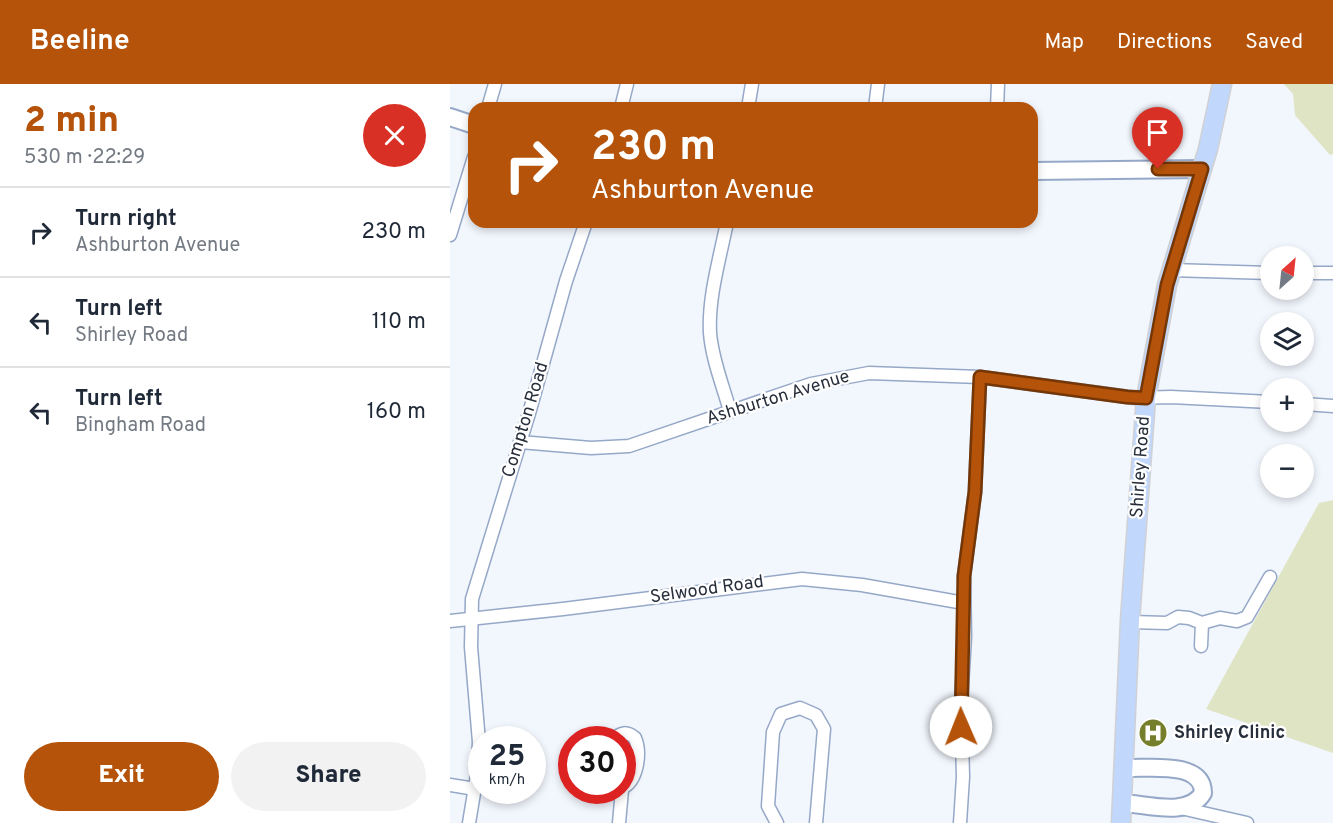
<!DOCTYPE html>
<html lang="en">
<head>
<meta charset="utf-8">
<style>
	body { margin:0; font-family:Overpass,sans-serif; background:#f2f2f3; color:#1f2937; height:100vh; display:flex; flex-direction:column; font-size:22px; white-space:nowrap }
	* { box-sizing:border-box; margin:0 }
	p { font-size:20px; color:#747a83 }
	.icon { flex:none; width:33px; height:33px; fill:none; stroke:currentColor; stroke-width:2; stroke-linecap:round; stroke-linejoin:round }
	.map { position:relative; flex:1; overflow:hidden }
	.drawer { display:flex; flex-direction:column; background:#fff; width:450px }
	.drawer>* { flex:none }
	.top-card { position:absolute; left:18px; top:18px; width:570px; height:126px; border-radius:18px; box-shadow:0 3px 9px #0003; background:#b45309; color:#fff; overflow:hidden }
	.needle { width:39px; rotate:27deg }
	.fabs { position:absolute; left:810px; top:162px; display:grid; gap:12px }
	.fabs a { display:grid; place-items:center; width:54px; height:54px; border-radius:50%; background:#fff; box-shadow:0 3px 9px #0003; font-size:30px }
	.speed { position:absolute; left:18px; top:642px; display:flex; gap:12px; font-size:30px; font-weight:700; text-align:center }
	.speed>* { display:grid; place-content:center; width:78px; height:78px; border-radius:50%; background:#fff; box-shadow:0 3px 9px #0003; line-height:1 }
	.speed small { font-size:15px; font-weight:400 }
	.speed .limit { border:9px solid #d22; background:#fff; color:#111 }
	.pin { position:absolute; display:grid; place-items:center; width:51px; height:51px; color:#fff; margin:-62px -26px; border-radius:50% 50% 50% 0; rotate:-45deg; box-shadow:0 0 6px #0007 }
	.pin .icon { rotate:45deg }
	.me { position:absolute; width:66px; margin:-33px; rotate:359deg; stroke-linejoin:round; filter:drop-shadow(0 0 4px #0008) }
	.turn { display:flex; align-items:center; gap:21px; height:126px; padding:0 24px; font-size:27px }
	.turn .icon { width:78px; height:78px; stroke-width:2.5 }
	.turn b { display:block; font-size:42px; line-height:51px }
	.round { display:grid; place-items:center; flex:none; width:63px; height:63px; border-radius:32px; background:#f2f2f3 }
	.head { display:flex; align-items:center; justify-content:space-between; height:102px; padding:0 24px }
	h1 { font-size:36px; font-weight:800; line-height:45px; color:#b45309 }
	.cta { display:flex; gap:12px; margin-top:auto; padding:12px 24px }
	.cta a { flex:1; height:69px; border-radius:36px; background:#b45309; color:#fff; font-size:24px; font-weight:800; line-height:69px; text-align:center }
	.cta a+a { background:#f2f2f3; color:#1f2937 }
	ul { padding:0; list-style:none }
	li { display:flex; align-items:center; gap:18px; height:90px; padding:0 24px; border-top:2px solid #e0e1e3 }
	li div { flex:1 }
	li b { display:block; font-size:22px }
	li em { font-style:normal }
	header { display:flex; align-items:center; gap:36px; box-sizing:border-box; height:84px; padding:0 30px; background:#b45309; color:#fff }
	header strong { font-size:28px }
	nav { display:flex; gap:33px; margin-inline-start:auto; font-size:21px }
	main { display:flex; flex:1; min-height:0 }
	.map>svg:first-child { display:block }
</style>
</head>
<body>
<header>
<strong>Beeline</strong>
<nav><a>Map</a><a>Directions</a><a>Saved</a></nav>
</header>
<main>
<section class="drawer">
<div class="head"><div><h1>2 min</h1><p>530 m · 22:29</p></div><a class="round" style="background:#d93025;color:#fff"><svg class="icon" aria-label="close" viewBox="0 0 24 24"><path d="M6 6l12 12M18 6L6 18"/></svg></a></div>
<ul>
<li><svg class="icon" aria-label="right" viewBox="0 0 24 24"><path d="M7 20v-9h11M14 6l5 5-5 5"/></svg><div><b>Turn right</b><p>Ashburton Avenue</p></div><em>230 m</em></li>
<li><svg class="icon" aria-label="left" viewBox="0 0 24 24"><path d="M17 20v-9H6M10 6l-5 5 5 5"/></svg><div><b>Turn left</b><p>Shirley Road</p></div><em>110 m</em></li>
<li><svg class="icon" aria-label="left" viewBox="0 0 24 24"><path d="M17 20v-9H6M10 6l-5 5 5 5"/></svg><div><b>Turn left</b><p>Bingham Road</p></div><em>160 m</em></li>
</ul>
<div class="cta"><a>Exit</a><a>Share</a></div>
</section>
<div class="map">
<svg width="883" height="739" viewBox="0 0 883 739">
	<rect width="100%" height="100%" fill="#f2f6fd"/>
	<g fill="#dfe5c4">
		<polygon points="834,0 883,0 883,70 880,71 845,31 843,10"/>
		<polygon points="883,416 883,669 756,625 869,419"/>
	</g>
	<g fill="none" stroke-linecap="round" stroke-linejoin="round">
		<g stroke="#96a8c7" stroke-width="15">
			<g id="street">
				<polyline points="38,24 45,0"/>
				<polyline points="171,24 177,0"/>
				<polyline points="298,24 302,0"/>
				<polyline points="425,24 428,0"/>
				<polyline points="547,24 548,0"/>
				<path d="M277 138C270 174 258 213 260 249 262 275 273 302 280 327"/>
				<polyline points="0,151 24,73"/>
				<polyline points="721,186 820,189"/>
				<polyline points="854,189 883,189"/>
				<polyline points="854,320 883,322"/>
				<polyline points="70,358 141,364 179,362 361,300 419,289 530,293 686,314 721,313 820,318"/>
				<polyline points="0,537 113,525 352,495 412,501 514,519"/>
				<polyline points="680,538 717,539 728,533 739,534 752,539 770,534 787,537 797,533 820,493"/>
				<polyline points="751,562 752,539"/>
				<path d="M164 656C170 648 177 647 185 654 191 668 188 697 172 704"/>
				<polyline points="0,701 25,705"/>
				<polyline points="731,724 797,739"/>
				<polyline points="19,739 27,691 29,658 21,563 22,515 80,326 116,197 136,138"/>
				<polyline points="169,739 172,706"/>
				<polyline points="327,739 318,722 323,648 331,630 350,624 366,631 374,645 366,739"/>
				<polyline points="510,739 513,693 511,618 515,553 514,492 525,408 530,293"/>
			</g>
		</g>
		<g stroke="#96a8c7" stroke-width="20">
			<g id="secondary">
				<polyline points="0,33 24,41"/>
				<polyline points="582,87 751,85"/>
				<path d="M672 719C697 720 738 734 753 709 753 676 697 685 674 684"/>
			</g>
		</g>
		<g stroke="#d0d1d4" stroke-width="21">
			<polyline id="primary" points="671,739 680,536 696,314 717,201 758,65 772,0"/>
		</g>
		<use href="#street" stroke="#fff" stroke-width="12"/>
		<use href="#secondary" stroke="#fff" stroke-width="16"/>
		<use href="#primary" stroke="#c1d7fb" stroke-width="18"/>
	</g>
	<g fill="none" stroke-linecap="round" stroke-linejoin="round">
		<g stroke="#753606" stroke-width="15">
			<polyline id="route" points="511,643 514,492 525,408 530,293 677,313 696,314 717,201 752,85 708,85"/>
		</g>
		<use href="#route" stroke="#b45309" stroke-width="10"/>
	</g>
	<defs>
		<g id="hospital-disc" transform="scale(1.5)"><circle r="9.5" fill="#757e2a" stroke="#fff"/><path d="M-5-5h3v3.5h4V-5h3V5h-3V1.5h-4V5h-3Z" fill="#fff"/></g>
	</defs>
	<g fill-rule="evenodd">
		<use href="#hospital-disc" x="703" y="649"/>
	</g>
	<g text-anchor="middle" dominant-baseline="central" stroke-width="4.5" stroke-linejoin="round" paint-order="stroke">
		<g font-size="18" fill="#282f3c" stroke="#fff">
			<text transform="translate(328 314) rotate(-17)">Ashburton Avenue</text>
			<text transform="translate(76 336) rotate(-73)">Compton Road</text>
			<text transform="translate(691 383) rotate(-86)">Shirley Road</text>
			<text transform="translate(257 506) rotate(-8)">Selwood Road</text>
		</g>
		<g font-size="18" font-weight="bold" fill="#282f3c" stroke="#fff" text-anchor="start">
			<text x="724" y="649">Shirley Clinic</text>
		</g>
	</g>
</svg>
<div class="fabs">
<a><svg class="needle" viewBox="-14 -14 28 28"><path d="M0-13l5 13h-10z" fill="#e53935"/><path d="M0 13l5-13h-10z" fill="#747a83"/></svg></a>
<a><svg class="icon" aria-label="layers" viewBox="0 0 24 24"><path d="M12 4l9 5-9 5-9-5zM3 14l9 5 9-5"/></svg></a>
<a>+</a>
<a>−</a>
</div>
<div class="speed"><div>25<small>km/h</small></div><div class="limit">30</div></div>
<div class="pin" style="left:708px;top:85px;background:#d93025"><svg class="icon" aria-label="arrive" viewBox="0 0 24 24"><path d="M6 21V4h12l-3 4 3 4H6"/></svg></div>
<svg class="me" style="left:511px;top:643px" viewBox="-20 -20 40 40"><circle r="19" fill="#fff"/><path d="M0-13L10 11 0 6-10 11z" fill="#b45309"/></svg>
<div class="top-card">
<div class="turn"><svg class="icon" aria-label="right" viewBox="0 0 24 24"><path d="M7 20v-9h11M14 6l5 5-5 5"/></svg><div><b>230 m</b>Ashburton Avenue</div></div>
</div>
</div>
</main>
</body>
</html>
